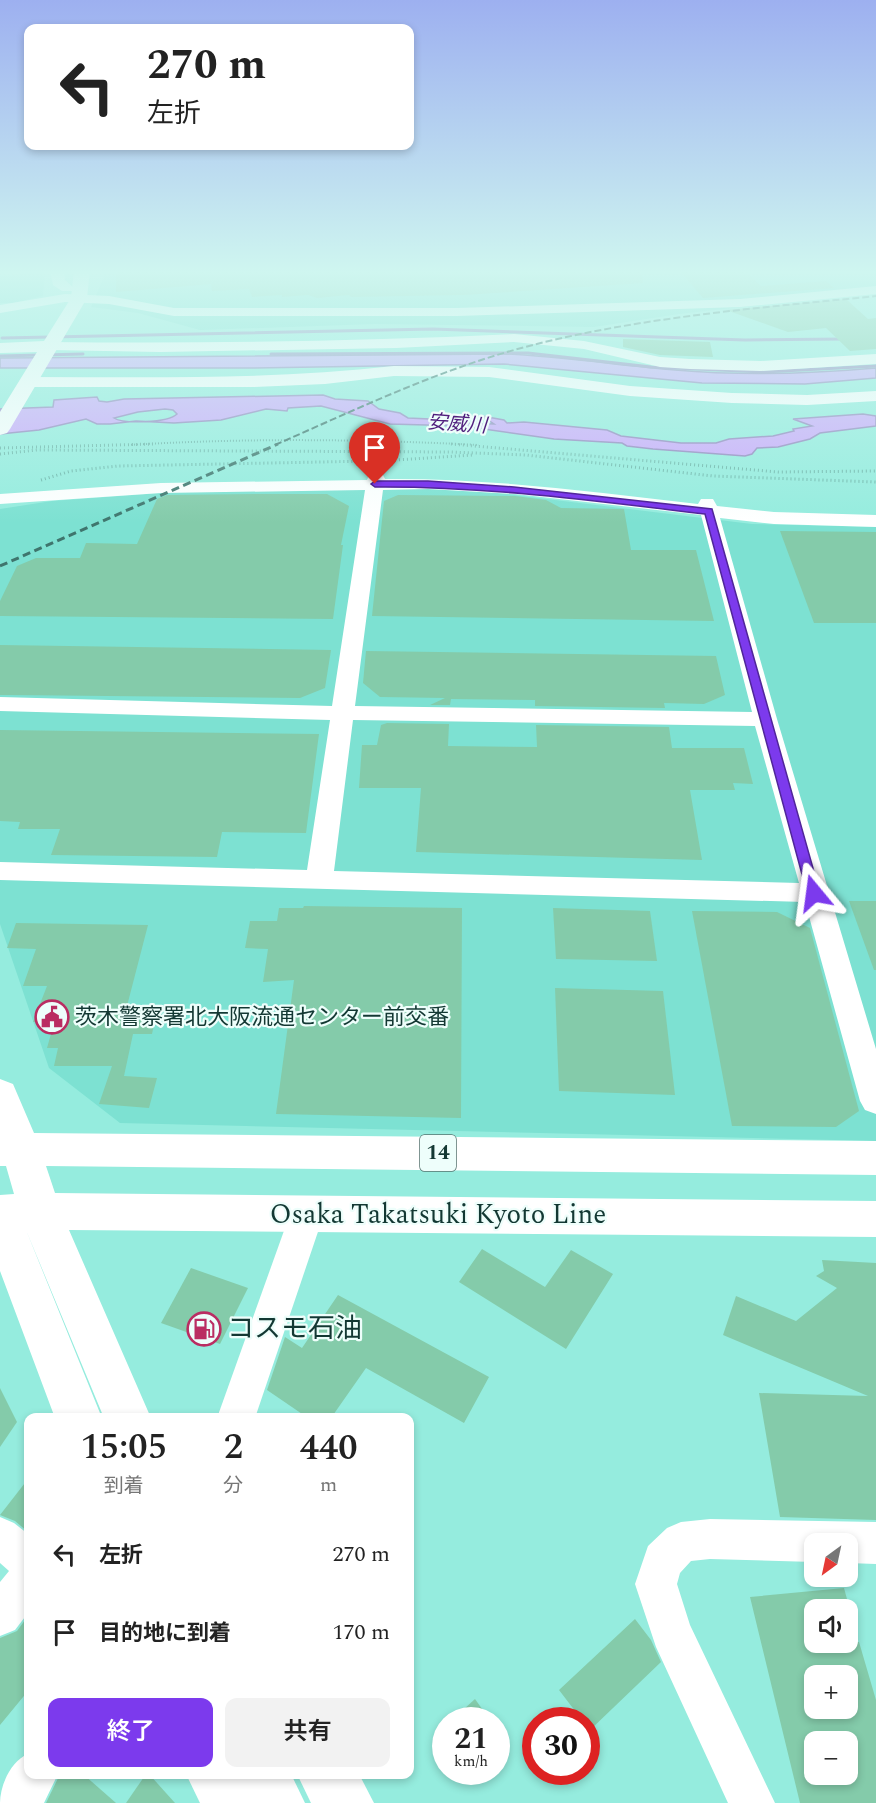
<!DOCTYPE html>
<html lang="ja">
<head>
<meta charset="utf-8">
<style>
	body { margin:0; font-family:Spectral,"Noto Sans JP",serif; background:#f2f2f2; color:#222; height:100vh; display:flex; flex-direction:column; font-size:22px; white-space:nowrap }
	* { box-sizing:border-box; margin:0 }
	p { font-size:20px; color:#767676 }
	.icon { flex:none; width:33px; height:33px; fill:none; stroke:currentColor; stroke-width:2; stroke-linecap:round; stroke-linejoin:round }
	.map { position:relative; flex:1; overflow:hidden }
	.drawer { position:absolute; left:24px; top:1413px; width:390px; height:366px; display:flex; flex-direction:column; background:#fff; border-radius:12px; box-shadow:0 3px 9px #0003 }
	.drawer>* { flex:none }
	.top-card { position:absolute; left:24px; top:24px; width:390px; height:126px; border-radius:12px; box-shadow:0 3px 9px #0003; background:#fff; color:#222; overflow:hidden }
	.needle { width:39px; rotate:213deg }
	.controls { position:absolute; left:804px; top:1533px; display:grid; gap:12px }
	.controls a { display:grid; place-items:center; width:54px; height:54px; border-radius:12px; background:#fff; box-shadow:0 3px 9px #0003; font-size:30px }
	.speed { position:absolute; left:432px; top:1707px; display:flex; gap:12px; font-size:30px; font-weight:700; text-align:center }
	.speed>* { display:grid; place-content:center; width:78px; height:78px; border-radius:50%; background:#fff; box-shadow:0 3px 9px #0003; line-height:1 }
	.speed small { font-size:15px; font-weight:400 }
	.speed .limit { border:9px solid #d22; background:#fff; color:#111 }
	.pin { position:absolute; display:grid; place-items:center; width:51px; height:51px; color:#fff; margin:-62px -26px; border-radius:50% 50% 50% 0; rotate:-45deg; box-shadow:0 0 6px #0007 }
	.pin .icon { rotate:45deg }
	.me { position:absolute; width:66px; margin:-33px; rotate:344deg; stroke-linejoin:round; filter:drop-shadow(0 0 4px #0008) }
	.turn { display:flex; align-items:center; gap:21px; height:126px; padding:0 24px; font-size:27px }
	.turn .icon { width:78px; height:78px; stroke-width:2.5 }
	.turn b { display:block; font-size:42px; line-height:51px }
	.eta { display:flex; justify-content:space-evenly; align-items:center; height:102px; text-align:center }
	.eta b { font-size:36px; font-weight:600; line-height:42px }
	.action { display:flex; gap:12px; margin-top:auto; padding:12px 24px }
	.action a { flex:1; height:69px; border-radius:12px; background:#7c3aed; color:#fff; font-size:24px; font-weight:600; line-height:69px; text-align:center }
	.action a+a { background:#f2f2f2; color:#222 }
	ul { padding:0; list-style:none }
	li { display:flex; align-items:center; gap:18px; height:78px; padding:0 24px }
	li div { flex:1 }
	li b { display:block; font-size:22px }
	li em { font-style:normal }
	.map>svg:first-child { display:block }
</style>
</head>
<body>
<div class="map">
<svg width="876" height="1803" viewBox="0 0 876 1803">
	<rect width="100%" height="100%" fill="#95ecde"/>
	<g fill="#7de1d2">
		<polygon points="103,270 876,270 876,292 679,314 594,327 375,324 200,330 138,313 91,307 104,277"/>
		<polygon points="45,272 43,296 13,303 0,303 0,276"/>
		<polygon points="412,487 506,494 752,524 876,527 876,1141 120,1123 49,1068 0,924 0,509 52,501 188,491"/>
	</g>
	<g fill="#cdaafc" stroke="#9588c0" stroke-width="1.5" fill-rule="evenodd">
		<path d="M506 354C563 357 618 365 675 370 742 376 809 374 876 368V378L805 384 702 383 504 364 248 368H0V358H5Z"/>
		<path d="M323 395 335 399 368 401 379 409 400 413 408 418 430 419 447 423 494 424 482 416 504 420 507 423 524 422 607 430 621 436 681 443H716L729 439 773 436 794 431 793 429 812 426 793 419 863 414 876 416V426L820 433 810 439 778 447 757 448 752 454 745 456 653 449 627 446 622 443 554 439 463 426 390 424 321 406 288 408 287 411 266 409 221 420 174 423 136 421 110 424H97L86 419 39 430 0 434V409L53 407 54 400 97 397 99 401 107 402 124 399ZM165 409 173 410 177 414C168 423 123 424 114 418L138 412Z"/>
	</g>
	<g fill="none" stroke-linecap="round" stroke-linejoin="round">
		<g stroke="#9588c0" stroke-width="3">
			<polyline points="2,338 433,329 745,340 844,339"/>
			<polyline points="271,354 528,353 651,367 764,372 876,366"/>
			<polyline points="0,356 83,354"/>
		</g>
	</g>
	<g fill="#84cbaa" fill-rule="evenodd">
		<polygon points="116,270 642,270 643,283 464,295 351,297 349,295 317,298 308,295 282,297 282,295 252,297 249,289 212,291 211,284 116,292"/>
		<polygon points="679,270 744,270 761,286 826,281 834,288 703,298"/>
		<polygon points="846,299 868,319 876,318 876,349 850,351 826,328 788,332 726,310"/>
		<polygon points="623,339 710,342 713,357 660,355 623,347"/>
		<polygon points="264,494 327,494 349,506 341,545 343,545 333,619 0,616 0,601 17,566 36,558 80,558 86,543 137,544 157,499 167,495"/>
		<polygon points="398,495 515,496 546,500 561,508 624,509 631,550 696,550 714,621 372,616 384,501"/>
		<polygon points="780,531 876,532 876,623 814,623"/>
		<polygon points="0,645 331,650 325,688 300,698 9,695 0,695"/>
		<polygon points="366,651 716,656 725,695 704,704 664,703 665,708 535,706 535,700 451,699 450,705 430,705 445,698 380,697 363,683"/>
		<polygon points="387,723 449,724 448,746 537,747 536,725 669,727 672,748 744,748 753,784 733,783 735,790 690,790 702,860 416,852 421,788 359,788 362,745 377,745 381,725"/>
		<polygon points="0,730 319,734 306,833 222,832 217,857 51,855 60,829 18,829 20,822 0,821"/>
		<polygon points="849,901 876,901 876,970 874,970"/>
		<polygon points="304,906 462,908 461,1118 276,1114 294,980 263,982 268,949 245,948 250,921 277,921 279,908 303,908"/>
		<polygon points="553,908 650,911 657,961 556,959"/>
		<polygon points="692,911 777,912 810,928 859,1111 836,1127 732,1126"/>
		<polygon points="16,923 148,925 127,1006 158,1006 152,1034 133,1034 124,1076 157,1078 149,1108 99,1104 112,1066 54,1066 58,1048 47,1048 54,1023 33,1022 47,986 23,986 36,949 7,948"/>
		<polygon points="555,988 663,991 675,1095 559,1091"/>
		<polygon points="482,1249 545,1287 571,1250 613,1274 566,1349 459,1282"/>
		<polygon points="822,1260 876,1263 876,1520 780,1517 759,1393 868,1396 723,1335 736,1296 796,1321 837,1288 816,1276 824,1271"/>
		<polygon points="191,1268 248,1288 220,1344 161,1323"/>
		<polygon points="338,1295 489,1377 464,1423 366,1368 331,1418 308,1418 267,1390 285,1337 302,1348"/>
		<polygon points="0,1388 17,1422 0,1447"/>
		<polygon points="28,1479 28,1532 15,1521 0,1515"/>
		<path d="M844 1588 850 1610H814V1642H859L876 1700V1803H800L750 1597ZM814 1676H848V1708H814ZM814 1742H848V1774H814Z"/>
		<polygon points="28,1616 28,1691 0,1725 0,1638 17,1631"/>
		<polygon points="635,1619 651,1640 661,1662 589,1731 586,1720 582,1720 559,1690"/>
		<polygon points="475,1699 490,1720 452,1720"/>
		<polygon points="60,1774 83,1774 116,1803 46,1803"/>
		<polygon points="146,1774 149,1774 175,1803 126,1803"/>
	</g>
	<g fill="none" stroke-linecap="round" stroke-linejoin="round">
		<path stroke="#6db4a9" stroke-width="2" stroke-dasharray="1 2" stroke-linecap="butt" d="M128 445C245 438 362 439 479 445"/>
		<g stroke="#6db4a9" stroke-width="3" stroke-dasharray="1 3" stroke-linecap="butt">
			<polyline points="451,444 778,472 876,471"/>
			<polyline points="0,448 154,444"/>
			<polyline points="0,454 37,450 450,452 526,455 713,476 876,482"/>
			<polyline points="379,461 473,455"/>
			<polyline points="41,480 71,471 118,466 371,461"/>
		</g>
		<g fill="#fff" fill-rule="evenodd">
			<polygon points="50,270 64,270 65,280 74,288 72,291 62,291 53,285"/>
			<polygon points="876,286 876,294 740,307 457,316 174,316 109,304 65,302 0,313 0,305 65,294 109,296 174,308 457,308 740,299"/>
			<path d="M514 334 584 341 660 357 690 359 761 361 876 354V364L761 371 690 369 660 367 584 349 514 342 396 348 160 352 50 350 43 346 50 342C205 344 359 341 514 334Z"/>
			<path d="M394 366 489 367 630 386 732 393 807 395 876 391V401L807 405 732 403 630 396 489 377 394 376 325 384 253 387H28L20 382 28 377C150 377 272 380 394 366Z"/>
			<path d="M376 472 382 473 385 479C490 478 594 492 698 504L701 499H713L717 506 774 512 876 515V527L774 524 720 518 777 719 876 1049V1114L865 1110 860 1101 805 902 0 880V862L307 870 330 720 0 711V697L332 706 365 490 161 493 0 504V494L161 483 367 480 370 473ZM428 489 515 494 701 515 752 712 355 706 383 490ZM353 720 755 726 799 883 334 871Z"/>
			<polygon points="307,1199 319,1203 324,1214 255,1418 217,1418 290,1214 295,1203"/>
			<polygon points="0,1517 14,1523 28,1534 28,1613 15,1630 0,1636 0,1582 9,1571 0,1563"/>
			<polygon points="710,1519 876,1522 876,1564 848,1563 848,1544 814,1544 814,1562 710,1559 691,1561 680,1573 677,1584 690,1625 775,1803 728,1803 656,1647 635,1584 648,1546 667,1528 681,1522"/>
			<path d="M28 1754V1774H58L44 1803H0C0 1785 11 1761 28 1754Z"/>
			<polygon points="186,1774 235,1774 249,1803 200,1803"/>
		</g>
		<g fill="#fff" fill-rule="evenodd">
			<polygon points="74,270 90,270 87,298 10,429 7,433 0,435 0,412 37,352 0,353 0,343 44,341 71,298"/>
			<polygon points="0,1079 13,1084 34,1133 876,1141 876,1175 46,1166 55,1193 876,1201 876,1237 69,1230 151,1418 104,1418 26,1230 102,1418 55,1418 0,1271 0,1195 14,1194 6,1166 0,1166"/>
			<polygon points="229,1774 291,1774 305,1803 243,1803"/>
			<polygon points="297,1774 359,1774 374,1803 311,1803"/>
		</g>
		<path stroke="#3f756d" stroke-width="2" stroke-dasharray="7 3" stroke-linecap="butt" d="M275 445C357 409 438 370 525 347 639 317 759 308 876 296"/>
		<polyline stroke="#3f756d" stroke-width="3" stroke-dasharray="8 4.5" stroke-linecap="butt" points="0,566 278,444"/>
	</g>
	<linearGradient id="sky" x2="0" y2="1"><stop stop-color="#9db0f0"/><stop offset="0.52" stop-color="#cff6f0"/><stop offset="1" stop-color="#cff6f0" stop-opacity="0"/></linearGradient>
	<rect width="876" height="523" fill="url(#sky)"/>
	<path fill="#7c3aed" stroke="#51269a" stroke-width="1.5" d="M428 481 514 487 712 509 820 893 818 896 814 897 807 893 705 514C595 501 486 486 375 487L371 484 375 481Z"/>
	<defs>
		<g id="civic-ring" transform="scale(1.725)"><circle r="9.5" fill="#eefefb" stroke="#ba2d62" stroke-width="1.5"/><path d="M-.6-6.5H3V-4.5H.6V-3L4-1V1h2V6H-6V1h2V-1L-.6-3ZM-1.2 2.5V6h2.4V2.5Z" fill="#ba2d62"/></g>
		<g id="fuel-ring" transform="scale(1.725)"><circle r="9.5" fill="#eefefb" stroke="#ba2d62" stroke-width="1.5"/><path d="M-5.5-6h7V0h2V4h1.3V-2.5L3-4.5l.8-.8L6-3V5H2.5V1h-1V6h-7ZM-4.2-4.7v3.2H.2V-4.7Z" fill="#ba2d62"/></g>
	</defs>
	<g fill-rule="evenodd">
		<use href="#civic-ring" x="52" y="1017"/>
		<use href="#fuel-ring" x="204" y="1329"/>
	</g>
	<g text-anchor="middle" dominant-baseline="central" stroke-width="4.5" stroke-linejoin="round" paint-order="stroke">
		<g font-size="20" font-style="italic" fill="#501f7d" stroke="#eefefb">
			<text transform="translate(457 424) rotate(4)">安威川</text>
		</g>
		<rect fill="#eefefb" stroke="#55736f" stroke-width="1.5" x="420" y="1135" width="36" height="36" rx="4.5"/>
		<g font-size="21" font-weight="bold" fill="#133833">
			<text x="438" y="1153">14</text>
		</g>
		<g font-size="22" fill="#133833" stroke="#eefefb" text-anchor="start">
			<text x="75" y="1017">茨木警察署北大阪流通センター前交番</text>
		</g>
		<g font-size="27" fill="#133833" stroke="#eefefb">
			<text x="438" y="1215">Osaka Takatsuki Kyoto Line</text>
		</g>
		<g font-size="27" fill="#133833" stroke="#eefefb" text-anchor="start">
			<text x="227" y="1329">コスモ石油</text>
		</g>
	</g>
</svg>
<div class="controls">
<a><svg class="needle" viewBox="-14 -14 28 28"><path d="M0-13l5 13h-10z" fill="#e53935"/><path d="M0 13l5-13h-10z" fill="#767676"/></svg></a>
<a><svg class="icon" aria-label="sound" viewBox="0 0 24 24"><path d="M4 9h4l5-4v14l-5-4H4zM17 9q2 3 0 6"/></svg></a>
<a>+</a>
<a>−</a>
</div>
<div class="speed"><div>21<small>km/h</small></div><div class="limit">30</div></div>
<div class="pin" style="left:375px;top:484px;background:#d93025"><svg class="icon" aria-label="arrive" viewBox="0 0 24 24"><path d="M6 21V4h12l-3 4 3 4H6"/></svg></div>
<svg class="me" style="left:814px;top:893px" viewBox="-20 -20 40 40"><path d="M0-17L14 15 0 8-14 15z" fill="#7c3aed" stroke="#fff" stroke-width="4"/></svg>
<div class="top-card">
<div class="turn"><svg class="icon" aria-label="left" viewBox="0 0 24 24"><path d="M17 20v-9H6M10 6l-5 5 5 5"/></svg><div><b>270 m</b>左折</div></div>
</div>
<section class="drawer">
<div class="eta">
<div><b>15:05</b><p>到着</p></div>
<div><b>2</b><p>分</p></div>
<div><b>440</b><p>m</p></div>
</div>
<ul>
<li><svg class="icon" aria-label="left" viewBox="0 0 24 24"><path d="M17 20v-9H6M10 6l-5 5 5 5"/></svg><div><b>左折</b></div><em>270 m</em></li>
<li><svg class="icon" aria-label="arrive" viewBox="0 0 24 24"><path d="M6 21V4h12l-3 4 3 4H6"/></svg><div><b>目的地に到着</b></div><em>170 m</em></li>
</ul>
<div class="action"><a>終了</a><a>共有</a></div>
</section>
</div>
</body>
</html>
